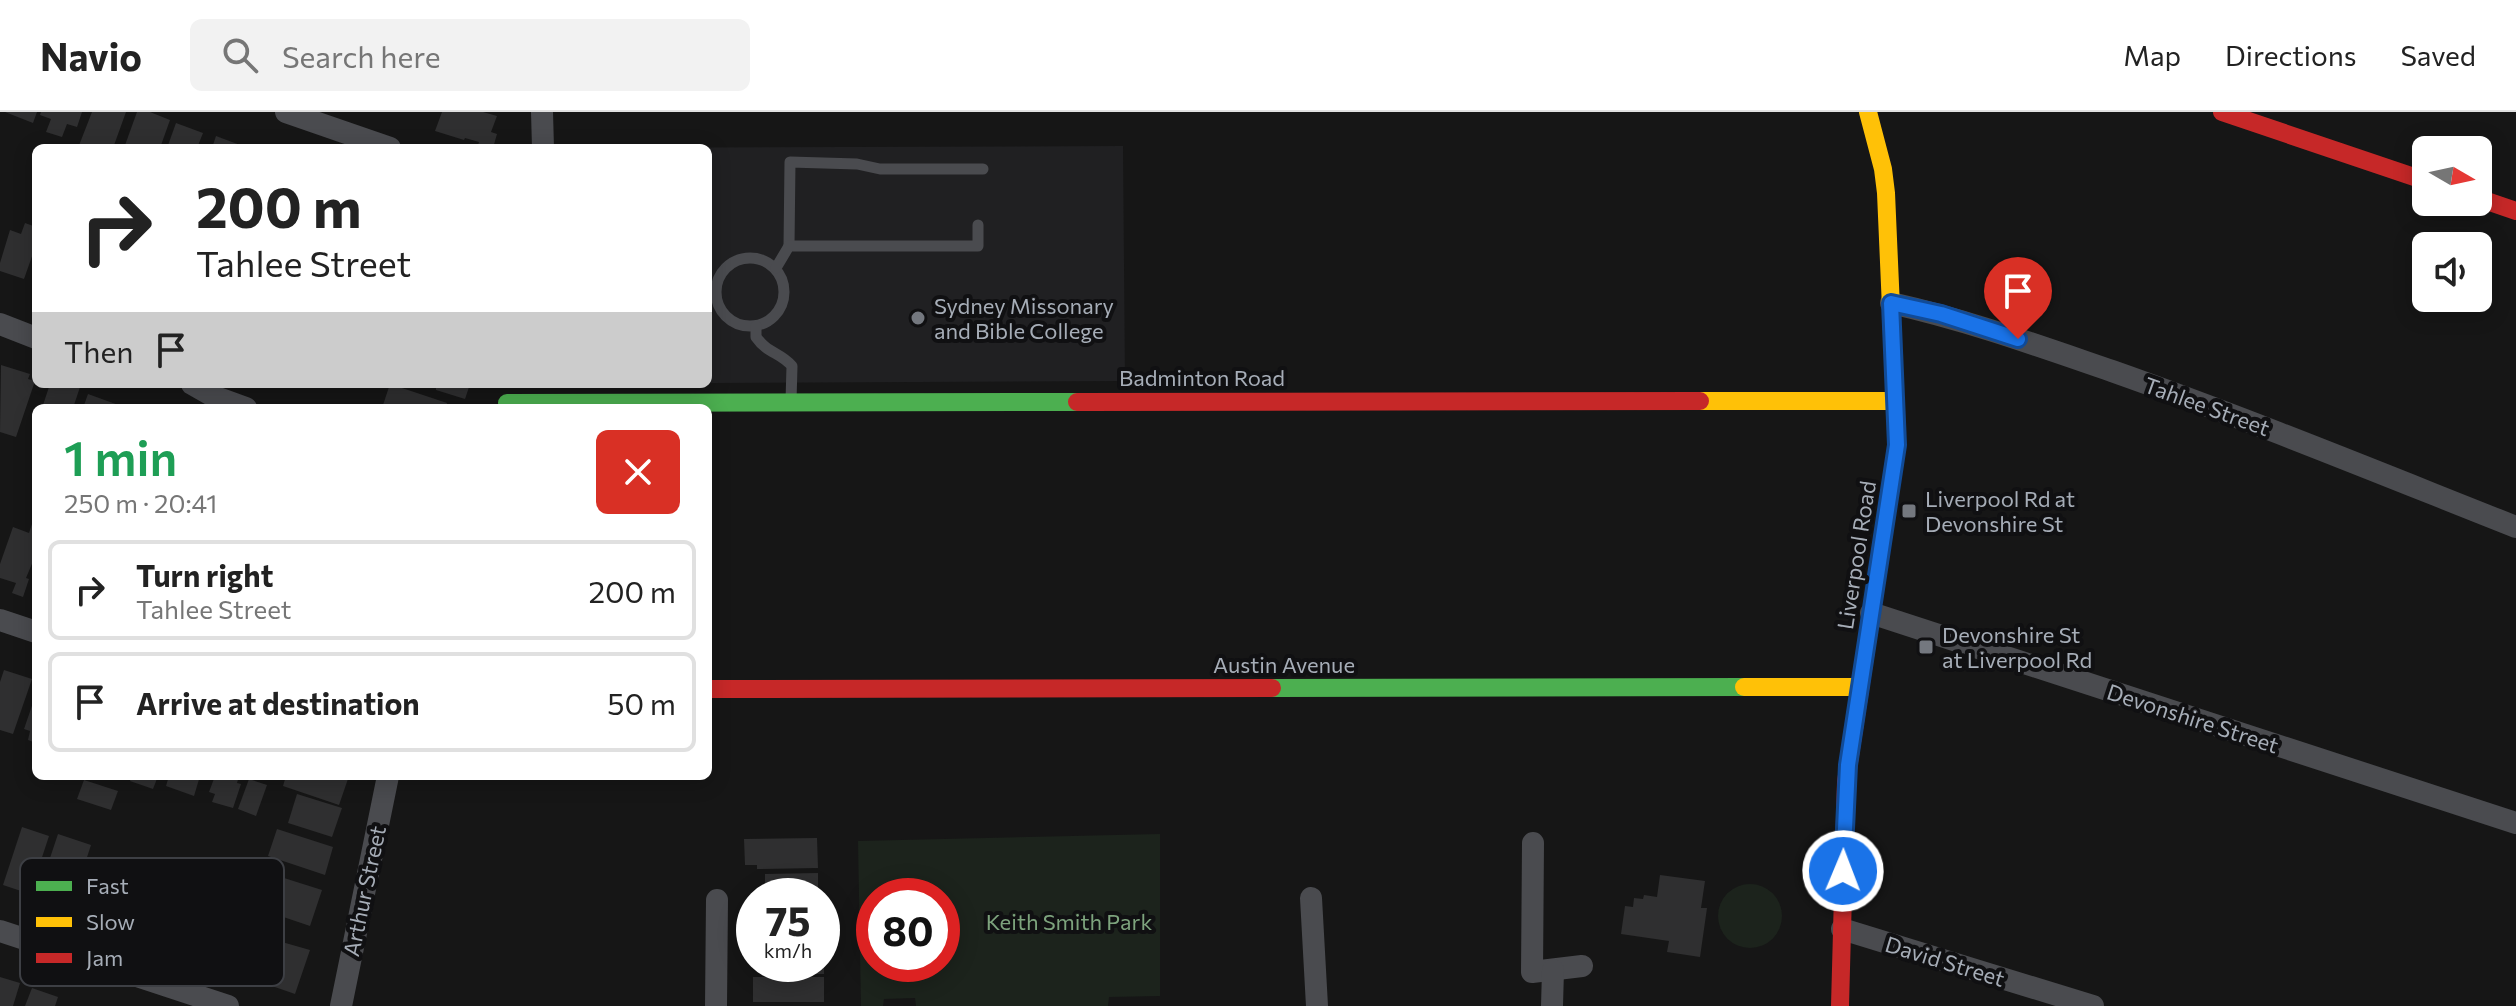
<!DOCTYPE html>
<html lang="en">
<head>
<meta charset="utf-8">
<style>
	body { margin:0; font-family:Commissioner,sans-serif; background:#f2f2f2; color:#222; height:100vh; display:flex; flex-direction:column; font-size:30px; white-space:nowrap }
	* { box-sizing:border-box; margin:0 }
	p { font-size:26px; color:#767676 }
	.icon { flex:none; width:44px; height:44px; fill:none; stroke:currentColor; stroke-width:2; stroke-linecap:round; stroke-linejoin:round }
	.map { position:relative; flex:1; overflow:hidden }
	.sheet { position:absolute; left:32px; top:292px; width:680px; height:376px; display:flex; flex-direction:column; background:#fff; border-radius:12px; box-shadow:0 4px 20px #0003 }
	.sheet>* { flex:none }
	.top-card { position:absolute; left:32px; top:32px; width:680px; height:244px; border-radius:12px; box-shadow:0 4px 20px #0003; background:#fff; color:#222; overflow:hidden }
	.needle { width:52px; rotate:99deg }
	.buttons { position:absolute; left:2412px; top:24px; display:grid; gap:16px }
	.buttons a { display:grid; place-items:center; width:80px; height:80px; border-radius:12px; background:#fff; box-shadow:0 4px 20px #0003; font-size:40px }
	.speed { position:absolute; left:736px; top:766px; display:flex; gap:16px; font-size:40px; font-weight:700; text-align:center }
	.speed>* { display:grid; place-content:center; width:104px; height:104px; border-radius:50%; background:#fff; box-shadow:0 4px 20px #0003; line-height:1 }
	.speed small { font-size:20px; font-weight:400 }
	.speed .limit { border:12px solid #d22; background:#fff; color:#111 }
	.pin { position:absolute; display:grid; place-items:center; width:68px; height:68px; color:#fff; margin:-82px -34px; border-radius:50% 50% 50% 0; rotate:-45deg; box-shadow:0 0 8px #0007 }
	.pin .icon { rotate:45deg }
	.me { position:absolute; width:88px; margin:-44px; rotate:1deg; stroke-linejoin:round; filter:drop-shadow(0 0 6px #0008) }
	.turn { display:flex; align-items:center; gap:28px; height:168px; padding:0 32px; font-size:36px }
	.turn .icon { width:104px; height:104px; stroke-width:2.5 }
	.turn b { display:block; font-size:56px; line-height:68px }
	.then { display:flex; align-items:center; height:76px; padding:0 32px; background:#0003; gap:16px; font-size:30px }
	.round { display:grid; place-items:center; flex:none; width:84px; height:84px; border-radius:12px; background:#f2f2f2 }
	.head { display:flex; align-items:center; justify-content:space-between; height:136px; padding:0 32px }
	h1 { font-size:48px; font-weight:600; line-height:60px; color:#1e9e55 }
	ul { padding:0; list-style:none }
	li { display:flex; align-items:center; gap:24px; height:100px; margin:0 16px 12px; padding:0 16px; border:4px solid #e0e0e0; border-radius:12px }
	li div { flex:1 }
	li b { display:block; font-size:30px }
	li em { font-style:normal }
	header { display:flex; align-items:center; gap:48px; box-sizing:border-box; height:112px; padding:0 40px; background:#fff; border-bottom:2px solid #e0e0e0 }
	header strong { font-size:38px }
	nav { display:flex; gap:44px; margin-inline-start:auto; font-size:28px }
	.search { width:560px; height:72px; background:#f2f2f2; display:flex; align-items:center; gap:20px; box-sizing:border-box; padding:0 28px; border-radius:12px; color:#767676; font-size:30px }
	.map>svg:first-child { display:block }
</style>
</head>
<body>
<header>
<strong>Navio</strong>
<div class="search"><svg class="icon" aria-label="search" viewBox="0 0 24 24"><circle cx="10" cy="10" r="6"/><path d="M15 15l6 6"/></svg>Search here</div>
<nav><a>Map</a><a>Directions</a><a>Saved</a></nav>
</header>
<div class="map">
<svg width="2516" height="894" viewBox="0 0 2516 894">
	<rect width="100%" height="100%" fill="#161616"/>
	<polygon fill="#202022" points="1123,34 1125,269 710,271 708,36 573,36"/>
	<g fill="#1c231c" fill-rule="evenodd">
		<path d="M1160 722V884L1109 885 1108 894H916L915 886 884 887 883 894H861L858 729ZM874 784H942V852H874Z"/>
		<circle cx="1750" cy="804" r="32"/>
	</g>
	<g fill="#2f2f30">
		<polygon points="5,0 37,0 33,11"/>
		<polygon points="41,0 82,0 77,15 67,12 62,25 46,20 51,7 40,3"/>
		<polygon points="92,0 126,0 113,36 99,33 98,36 78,36"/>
		<polygon points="137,0 150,0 170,8 160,36 124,36"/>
		<polygon points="442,0 483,0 497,4 491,20 497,22 493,36 478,33 479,30 465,26 464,28 435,19"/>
		<polygon points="176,11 203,21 197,36 167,36"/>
		<polygon points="216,24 248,36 212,36"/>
		<polygon points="25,111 36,115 36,133 24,167 0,159 0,151 10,118 21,122"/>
		<polygon points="1,253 30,262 28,267 35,269 16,325 0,320"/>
		<polygon points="50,272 72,272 80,275 73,296 42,296"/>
		<polygon points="390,272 447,291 446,296 382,296"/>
		<polygon points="470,272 465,287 436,278 436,275 429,273"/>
		<polygon points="88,282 121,294 120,296 83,296"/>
		<polygon points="33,409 36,410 36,442 26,466 29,467 23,485 12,481 16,471 0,466 0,452 13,415 29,421"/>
		<polygon points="4,558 32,567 13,622 0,618 0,570"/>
		<polygon points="36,582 36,631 28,628 30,619 24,617"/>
		<polygon points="132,664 158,664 153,677 130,669"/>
		<polygon points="169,664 200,664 194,684 166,674"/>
		<polygon points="215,664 239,664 237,671 241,672 233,696 212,690 215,682 209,680"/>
		<polygon points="286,664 349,664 339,693 283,674"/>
		<polygon points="249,667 267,673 256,704 238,697"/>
		<polygon points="84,668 118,679 111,698 77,687"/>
		<polygon points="297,682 342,696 332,725 288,711"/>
		<polygon points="22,715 49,724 30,782 3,773"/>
		<polygon points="277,717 333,735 325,763 268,744"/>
		<polygon points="58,722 91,733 73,788 40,776"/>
		<polygon points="817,726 818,756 757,757 757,753 745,753 744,727"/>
		<polygon points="265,760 322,778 310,814 254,795"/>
		<polygon points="818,761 818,784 765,784 765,762"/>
		<polygon points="1660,763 1705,769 1701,796 1707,796 1700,845 1667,840 1669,829 1621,822 1625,794 1633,795 1634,786 1643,787 1644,783 1657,785"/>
		<polygon points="243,819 310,838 295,882 272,874 278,856 265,852 259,871 205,855 211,835 235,843"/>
		<polygon points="755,852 824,852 824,862 792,862 792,856 755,857"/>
		<polygon points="0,865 20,871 13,894 0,894"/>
		<rect x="753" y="865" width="71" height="25"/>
		<polygon points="32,876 58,885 55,894 25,894"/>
	</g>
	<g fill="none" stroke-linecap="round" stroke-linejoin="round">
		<g stroke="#4a4b4f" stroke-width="11">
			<polyline points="789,134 790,50 857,52 880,57 983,57"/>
			<circle cx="750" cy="180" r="34"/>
			<polyline points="776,156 789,134 978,134 978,113"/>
			<path d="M756 214V225C768 242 780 240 792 254L791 289"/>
		</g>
		<g stroke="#4a4b4f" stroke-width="22">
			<polyline points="286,0 390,36"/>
			<polyline points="542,0 543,36"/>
			<path d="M1891 191C1967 208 2039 234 2112 259 2248 307 2382 362 2516 415"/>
			<polyline points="0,212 36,226"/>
			<polyline points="192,272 213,284 246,296"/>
			<polyline points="1871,501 2516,711"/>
			<polyline points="0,508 36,520"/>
			<polyline points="1533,731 1532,860 1582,854"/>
			<polyline points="1311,786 1317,894"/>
			<polyline points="1842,817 2093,894"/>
			<polyline points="0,819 228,894"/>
			<polyline points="341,894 388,664"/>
			<polyline points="716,894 717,788"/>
			<polyline points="1552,894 1553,858"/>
		</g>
		<g stroke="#4caf50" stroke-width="18">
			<polyline points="507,291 1077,290"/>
			<polyline points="1272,576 1744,575"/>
		</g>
		<g stroke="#ffc107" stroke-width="18">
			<polyline points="1868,0 1883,57 1886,81 1892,219"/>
			<polyline points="1700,289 1896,289"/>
			<polyline points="1744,575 1859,575"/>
		</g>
		<g stroke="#c62828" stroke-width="18">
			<polyline points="2222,0 2426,69"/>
			<polyline points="2478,86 2516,99"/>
			<polyline points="1077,290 1700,289"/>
			<polyline points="708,577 1272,576"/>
			<polyline points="1840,894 1846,670 1897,333 1892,219"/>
		</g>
	</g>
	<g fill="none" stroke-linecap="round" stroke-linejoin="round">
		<g stroke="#114b97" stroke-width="20">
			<polyline id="route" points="1843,759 1848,653 1897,333 1891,191 1941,202 2018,227"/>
		</g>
		<use href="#route" stroke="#1a73e8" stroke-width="14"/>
	</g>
	<g fill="#74787f" stroke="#101012" stroke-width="3">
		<circle cx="918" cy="206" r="8"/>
		<rect x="1901" y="391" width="16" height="16" rx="4"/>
		<rect x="1918" y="527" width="16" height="16" rx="4"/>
	</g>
	<g text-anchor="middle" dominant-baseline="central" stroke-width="8" stroke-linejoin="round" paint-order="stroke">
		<g font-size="22" fill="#a6adb7" stroke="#101012" text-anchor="start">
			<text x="934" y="193">Sydney Missonary<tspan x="934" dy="25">and Bible College</tspan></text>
			<text x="1925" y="386">Liverpool Rd at<tspan x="1925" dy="25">Devonshire St</tspan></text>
			<text x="1942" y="522">Devonshire St<tspan x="1942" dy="25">at Liverpool Rd</tspan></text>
		</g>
		<g font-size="22" fill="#a6adb7" stroke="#101012">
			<text x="1202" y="265">Badminton Road</text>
			<text transform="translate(2207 294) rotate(20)">Tahlee Street</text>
			<text transform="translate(1856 443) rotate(-81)">Liverpool Road</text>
			<text x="1284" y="552">Austin Avenue</text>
			<text transform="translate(2193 606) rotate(18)">Devonshire Street</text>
			<text transform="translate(364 779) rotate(-78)">Arthur Street</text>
			<text transform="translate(1945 849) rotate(17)">David Street</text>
		</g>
		<g font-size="22" fill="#7da37d" stroke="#101012">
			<text x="1069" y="809">Keith Smith Park</text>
		</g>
	</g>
	<rect x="20" y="746" width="264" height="128" rx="12" fill="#101012" stroke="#3d3f44" stroke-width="2"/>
	<rect x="36" y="769" width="36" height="10" fill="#4caf50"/>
	<rect x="36" y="805" width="36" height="10" fill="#ffc107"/>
	<rect x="36" y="841" width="36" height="10" fill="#c62828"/>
	<g font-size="22" fill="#a6adb7">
		<text x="86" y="782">Fast</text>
		<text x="86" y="818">Slow</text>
		<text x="86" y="854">Jam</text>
	</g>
</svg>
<div class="buttons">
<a><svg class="needle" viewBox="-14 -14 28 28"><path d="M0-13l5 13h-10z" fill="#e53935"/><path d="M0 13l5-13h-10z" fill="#767676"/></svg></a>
<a><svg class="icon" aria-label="sound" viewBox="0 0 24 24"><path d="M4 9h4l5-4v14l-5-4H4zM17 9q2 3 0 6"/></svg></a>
</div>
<div class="speed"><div>75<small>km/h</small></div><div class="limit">80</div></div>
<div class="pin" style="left:2018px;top:227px;background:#d93025"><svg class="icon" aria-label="arrive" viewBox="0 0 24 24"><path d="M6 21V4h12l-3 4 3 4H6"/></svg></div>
<svg class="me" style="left:1843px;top:759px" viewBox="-20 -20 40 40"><circle r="17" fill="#1a73e8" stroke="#fff" stroke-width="3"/><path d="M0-11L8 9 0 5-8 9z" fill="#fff"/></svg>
<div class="top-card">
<div class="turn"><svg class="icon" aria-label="right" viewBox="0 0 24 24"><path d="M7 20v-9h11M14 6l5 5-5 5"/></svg><div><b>200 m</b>Tahlee Street</div></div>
<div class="then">Then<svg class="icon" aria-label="arrive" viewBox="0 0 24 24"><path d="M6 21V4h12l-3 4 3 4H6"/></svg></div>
</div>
<section class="sheet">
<div class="head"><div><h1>1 min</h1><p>250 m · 20:41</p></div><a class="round" style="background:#d93025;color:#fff"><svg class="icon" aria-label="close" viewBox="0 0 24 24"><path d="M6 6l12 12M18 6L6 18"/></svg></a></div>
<ul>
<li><svg class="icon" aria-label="right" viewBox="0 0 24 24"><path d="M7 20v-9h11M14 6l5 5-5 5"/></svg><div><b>Turn right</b><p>Tahlee Street</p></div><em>200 m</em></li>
<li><svg class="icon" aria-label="arrive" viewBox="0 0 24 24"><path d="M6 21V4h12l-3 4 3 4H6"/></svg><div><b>Arrive at destination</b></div><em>50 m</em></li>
</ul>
</section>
</div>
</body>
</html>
